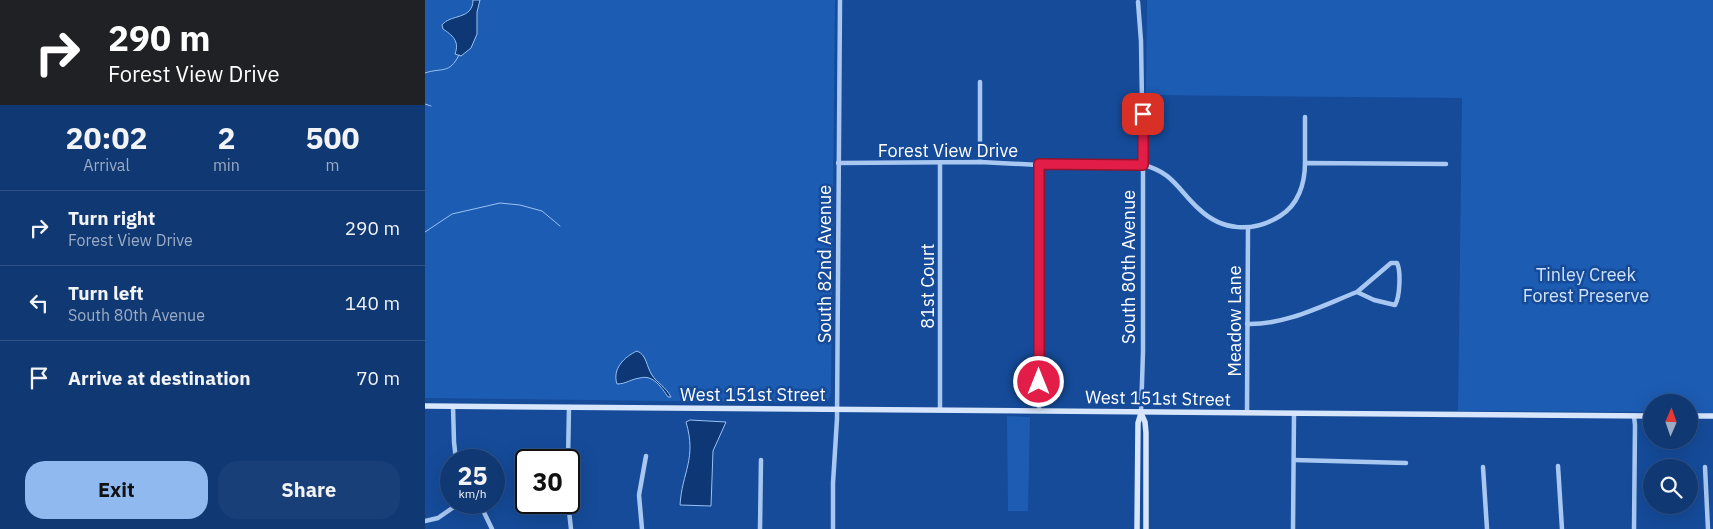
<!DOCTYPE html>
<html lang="en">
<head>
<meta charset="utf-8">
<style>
	body { margin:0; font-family:"IBM Plex Sans",sans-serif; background:#193f78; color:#f1f3f6; height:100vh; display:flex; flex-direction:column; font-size:19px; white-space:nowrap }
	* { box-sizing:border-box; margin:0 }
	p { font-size:16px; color:#9cacc4 }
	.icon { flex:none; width:28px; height:28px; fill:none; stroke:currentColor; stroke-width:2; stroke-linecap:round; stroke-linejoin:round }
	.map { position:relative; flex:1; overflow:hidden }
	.panel { display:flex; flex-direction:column; background:#103873; width:425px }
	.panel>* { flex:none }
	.hud { background:#202124; color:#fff; overflow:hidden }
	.needle { width:32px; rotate:2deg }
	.buttons { position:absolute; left:1218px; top:394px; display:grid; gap:10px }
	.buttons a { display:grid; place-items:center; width:55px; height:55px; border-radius:50%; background:#103873; box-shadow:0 5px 20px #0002,0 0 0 1px #305285; font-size:25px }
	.speed { position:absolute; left:15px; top:449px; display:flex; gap:10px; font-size:25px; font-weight:700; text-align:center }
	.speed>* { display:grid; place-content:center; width:65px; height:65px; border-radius:50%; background:#103873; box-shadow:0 5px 20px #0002,0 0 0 1px #305285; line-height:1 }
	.speed small { font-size:12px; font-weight:400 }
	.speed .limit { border:2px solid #111; border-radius:8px; background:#fff; color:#111 }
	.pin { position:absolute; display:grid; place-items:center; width:42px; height:42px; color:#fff; margin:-21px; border-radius:10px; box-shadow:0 2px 8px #0006 }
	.me { position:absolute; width:55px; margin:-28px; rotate:0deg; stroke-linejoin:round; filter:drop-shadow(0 0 4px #0008) }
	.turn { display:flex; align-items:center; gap:18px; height:105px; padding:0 25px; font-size:22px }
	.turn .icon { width:65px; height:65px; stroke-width:2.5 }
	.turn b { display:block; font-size:35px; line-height:42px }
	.eta { display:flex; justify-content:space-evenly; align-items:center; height:85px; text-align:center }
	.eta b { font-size:30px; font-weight:700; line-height:35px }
	.action { display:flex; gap:10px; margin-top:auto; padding:10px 25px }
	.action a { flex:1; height:58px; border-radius:20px; background:#90b9f0; color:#111; font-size:20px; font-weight:700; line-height:58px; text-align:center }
	.action a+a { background:#193f78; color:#f1f3f6 }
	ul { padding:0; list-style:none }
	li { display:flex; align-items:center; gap:15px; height:75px; padding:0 25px; border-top:1px solid #305285 }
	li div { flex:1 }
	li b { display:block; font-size:19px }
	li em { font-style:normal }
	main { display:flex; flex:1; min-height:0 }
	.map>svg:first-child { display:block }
</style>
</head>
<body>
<main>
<section class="panel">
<div class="hud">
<div class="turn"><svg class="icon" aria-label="right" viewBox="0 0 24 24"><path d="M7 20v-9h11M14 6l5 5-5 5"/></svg><div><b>290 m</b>Forest View Drive</div></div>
</div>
<div class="eta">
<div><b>20:02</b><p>Arrival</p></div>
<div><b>2</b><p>min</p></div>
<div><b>500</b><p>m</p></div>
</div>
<ul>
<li><svg class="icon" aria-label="right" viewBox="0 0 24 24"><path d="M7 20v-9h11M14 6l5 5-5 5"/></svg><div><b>Turn right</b><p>Forest View Drive</p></div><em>290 m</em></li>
<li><svg class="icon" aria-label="left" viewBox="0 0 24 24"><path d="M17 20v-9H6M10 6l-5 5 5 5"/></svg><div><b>Turn left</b><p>South 80th Avenue</p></div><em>140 m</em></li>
<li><svg class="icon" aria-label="arrive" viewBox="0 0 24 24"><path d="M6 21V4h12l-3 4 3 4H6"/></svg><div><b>Arrive at destination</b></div><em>70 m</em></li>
</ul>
<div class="action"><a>Exit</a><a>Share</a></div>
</section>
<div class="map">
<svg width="1288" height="529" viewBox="0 0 1288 529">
	<rect width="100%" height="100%" fill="#154b99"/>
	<g fill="#1d5cb3">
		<polygon points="0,0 410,0 406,393 403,401 399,403 0,398"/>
		<polygon points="722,0 1288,0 1288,413 1264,413 1264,402 1226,402 1226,412 1033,411 1037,98 721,95"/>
		<polygon points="582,416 605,417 603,511 583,511"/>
	</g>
	<g fill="#0d3775" stroke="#9ac2f5">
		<path d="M48 0H55L52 12V34L46 48 36 56 30 54C35 41 27 35 18 29L17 25C25 14 48 20 48 0Z"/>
		<path d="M212 351C222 355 221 366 227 375 232 383 241 387 246 397H243C237 388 228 374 215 378 206 379 201 384 192 384 187 369 199 357 212 351Z"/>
		<path d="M265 420 301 422 288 451 286 506 255 505C257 472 272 459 261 422Z"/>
	</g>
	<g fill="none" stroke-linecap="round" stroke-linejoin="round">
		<g stroke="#9ac2f5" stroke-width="1">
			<path d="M0 73C17 67 24 75 34 55"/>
			<polyline points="0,104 6,106"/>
			<polyline points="0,232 27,214 75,203 95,205 117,211 135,226"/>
		</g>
		<g stroke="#a8c8f2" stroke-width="4.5">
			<polyline points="713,2 716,41 718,165 718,352 716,413"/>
			<polyline points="555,162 555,82"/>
			<path d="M413 163 555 162 614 165H718C748 172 753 190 774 209 797 231 828 233 855 216 873 205 880 184 880 163L1021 164"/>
			<polyline points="515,163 515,410"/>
			<polyline points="880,163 880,117"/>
			<path d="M822 324C861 325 896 306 932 292L949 300 970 305C975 297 976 271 972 263H966L932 292"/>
			<polyline points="28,406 29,442 31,460"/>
			<polyline points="614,411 614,165"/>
			<polyline points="822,413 823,229"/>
			<polyline points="1209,416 1210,425 1209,529"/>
			<polyline points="143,460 144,407"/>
			<polyline points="869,460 981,463"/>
			<polyline points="1133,466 1137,529"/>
			<polyline points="1058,467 1062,529"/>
			<polyline points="1280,467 1283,529"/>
			<polyline points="69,480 71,479"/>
			<polyline points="54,502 67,529"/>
			<polyline points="143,502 146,529"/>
			<polyline points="0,521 13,518 36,502"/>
			<polyline points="217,529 214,495 221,456"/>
			<polyline points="335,529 336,460"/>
			<polyline points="408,529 408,483 412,419 415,0"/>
			<polyline points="868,529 869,414"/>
		</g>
		<g stroke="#d7e6fc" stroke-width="5.5">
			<polyline points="0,406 1226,416"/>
			<polyline points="716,413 720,422 721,433 721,529"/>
			<polyline points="1264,416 1288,416"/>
			<polyline points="712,529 713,423 716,413"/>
		</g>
	</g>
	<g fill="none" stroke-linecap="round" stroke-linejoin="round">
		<g stroke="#92132f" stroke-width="12">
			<polyline id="route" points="614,382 614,164 718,165 718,114"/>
		</g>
		<use href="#route" stroke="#e11d48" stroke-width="9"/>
	</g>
	<g text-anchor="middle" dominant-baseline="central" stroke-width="5" stroke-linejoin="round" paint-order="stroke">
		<g font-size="18" fill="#fff" stroke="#154b99">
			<text x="523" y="150">Forest View Drive</text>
			<text transform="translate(399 264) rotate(-90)">South 82nd Avenue</text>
			<text transform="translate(703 267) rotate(-90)">South 80th Avenue</text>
			<text transform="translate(502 286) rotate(-90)">81st Court</text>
			<text transform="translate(809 321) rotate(-90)">Meadow Lane</text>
			<text x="328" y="394">West 151st Street</text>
			<text transform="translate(733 398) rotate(1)">West 151st Street</text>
		</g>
		<g font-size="18" fill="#d0e3fd" stroke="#154b99">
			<text x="1161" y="274">Tinley Creek<tspan x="1161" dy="21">Forest Preserve</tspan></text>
		</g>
	</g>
</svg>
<div class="buttons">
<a><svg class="needle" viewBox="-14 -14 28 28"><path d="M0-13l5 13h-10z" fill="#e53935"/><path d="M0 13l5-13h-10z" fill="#9cacc4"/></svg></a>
<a><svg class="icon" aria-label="search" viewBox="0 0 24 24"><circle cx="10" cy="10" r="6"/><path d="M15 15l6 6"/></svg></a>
</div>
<div class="speed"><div>25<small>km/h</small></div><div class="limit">30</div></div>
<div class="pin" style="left:718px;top:114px;background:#d93025"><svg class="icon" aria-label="arrive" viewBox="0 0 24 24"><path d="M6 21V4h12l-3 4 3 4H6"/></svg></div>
<svg class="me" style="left:614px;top:382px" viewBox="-20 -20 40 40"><circle r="17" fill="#e11d48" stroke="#fff" stroke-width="3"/><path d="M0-11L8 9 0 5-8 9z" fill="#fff"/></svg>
</div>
</main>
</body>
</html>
